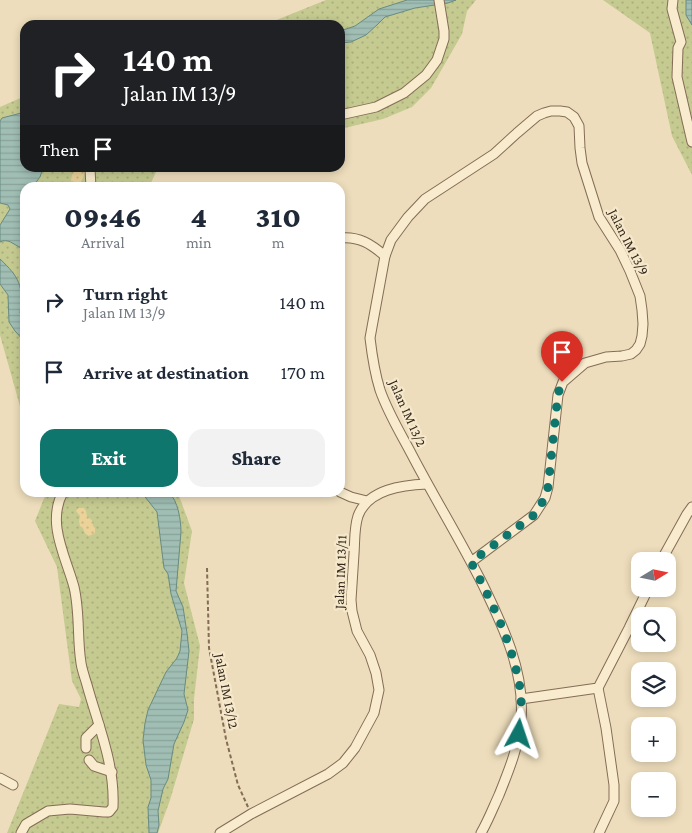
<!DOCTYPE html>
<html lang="en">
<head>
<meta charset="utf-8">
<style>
	body { margin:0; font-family:"Crimson Pro",serif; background:#f2f2f3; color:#1f2937; height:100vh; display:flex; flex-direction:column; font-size:19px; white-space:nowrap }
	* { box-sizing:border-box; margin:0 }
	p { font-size:16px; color:#747a83 }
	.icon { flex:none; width:28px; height:28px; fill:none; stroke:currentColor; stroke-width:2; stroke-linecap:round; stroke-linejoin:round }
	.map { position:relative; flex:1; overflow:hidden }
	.panel { position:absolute; left:20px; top:182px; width:325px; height:315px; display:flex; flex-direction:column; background:#fff; border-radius:15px; box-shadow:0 2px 8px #0003 }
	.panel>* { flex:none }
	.top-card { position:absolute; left:20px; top:20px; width:325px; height:152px; border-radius:15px; box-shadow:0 2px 8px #0003; background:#202124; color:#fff; overflow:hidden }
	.needle { width:32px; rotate:80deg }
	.controls { position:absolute; left:631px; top:552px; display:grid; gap:10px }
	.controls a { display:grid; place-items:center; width:45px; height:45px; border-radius:10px; background:#fff; box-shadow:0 2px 8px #0003; font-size:25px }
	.pin { position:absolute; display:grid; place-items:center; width:42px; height:42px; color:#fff; margin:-51px -21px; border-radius:50% 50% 50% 0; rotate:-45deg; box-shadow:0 0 5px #0007 }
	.pin .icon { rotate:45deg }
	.me { position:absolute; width:55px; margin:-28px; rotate:5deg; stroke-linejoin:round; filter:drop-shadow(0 0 4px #0008) }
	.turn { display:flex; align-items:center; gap:18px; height:105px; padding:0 20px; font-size:22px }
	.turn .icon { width:65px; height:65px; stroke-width:2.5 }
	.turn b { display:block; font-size:35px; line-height:42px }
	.then { display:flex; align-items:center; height:48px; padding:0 20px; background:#0003; gap:10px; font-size:19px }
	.eta { display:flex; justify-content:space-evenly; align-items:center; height:85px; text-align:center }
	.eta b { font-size:30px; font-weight:800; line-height:35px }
	.action { display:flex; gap:10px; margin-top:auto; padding:10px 20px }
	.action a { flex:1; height:58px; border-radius:15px; background:#0f766e; color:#fff; font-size:20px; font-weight:800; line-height:58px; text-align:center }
	.action a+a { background:#f2f2f3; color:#1f2937 }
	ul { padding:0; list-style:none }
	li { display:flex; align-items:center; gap:15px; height:70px; padding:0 20px }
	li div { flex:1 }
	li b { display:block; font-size:19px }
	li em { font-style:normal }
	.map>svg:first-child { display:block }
</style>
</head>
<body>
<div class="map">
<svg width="692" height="833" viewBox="0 0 692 833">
	<defs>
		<pattern id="green-dots" width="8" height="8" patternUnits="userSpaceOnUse" patternTransform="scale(1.25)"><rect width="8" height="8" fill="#c5ca90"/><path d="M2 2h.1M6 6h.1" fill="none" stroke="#aaad7c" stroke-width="1.8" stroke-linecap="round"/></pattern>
		<pattern id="sand-dots" width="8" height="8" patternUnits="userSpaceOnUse" patternTransform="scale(1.25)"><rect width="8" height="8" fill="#ead298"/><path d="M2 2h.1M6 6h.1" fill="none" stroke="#c9b482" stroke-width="1.8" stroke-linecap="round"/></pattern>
		<pattern id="water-rules" width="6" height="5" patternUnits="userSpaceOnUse" patternTransform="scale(1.25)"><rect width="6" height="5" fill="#a0beb4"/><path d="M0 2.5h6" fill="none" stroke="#8aa39a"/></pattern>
	</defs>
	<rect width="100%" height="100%" fill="#edddbc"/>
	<g fill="url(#green-dots)">
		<polygon points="326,0 476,0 467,11 462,34 431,88 412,107 383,119 340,129 340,25 264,25"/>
		<polygon points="603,0 692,0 692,175 672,136 650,33"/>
		<polygon points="25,96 25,168 159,168 157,170 149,187 25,188 25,424 0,335 0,107"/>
		<polygon points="44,493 178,493 192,531 184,583 200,646 194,699 194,719 170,800 158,833 7,833 59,704 79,707 81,699 72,681 57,567 35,521 45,496"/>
	</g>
	<g fill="url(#sand-dots)">
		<polygon points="75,168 85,168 86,171 80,184 73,186 71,180 73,171"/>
		<path d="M78 508H84L86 511 87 516C91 521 93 518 93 526L95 528V533L89 536C85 534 84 532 83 528L80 526 79 521 80 516 76 511Z"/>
	</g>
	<g fill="url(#water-rules)" stroke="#688b81">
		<polygon points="407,0 456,0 448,3 415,8 385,17 378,24 366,35 351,42 340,43 340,31 355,26 379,9"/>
		<polygon points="686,0 692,0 692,25 686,15"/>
		<path d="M25 112V168H43L40 177 34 185V187L25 188V247L21 248C13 244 8 238 0 242V225L10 209 8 205 0 203V121L2 118Z"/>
		<path d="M0 259C19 277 24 286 20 313L25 316V342L15 331 9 322 8 295 0 284Z"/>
		<path d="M142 493H169C178 500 181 521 181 532L176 591 183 607 187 633 189 651 184 694 188 710 184 722 174 744 168 779 163 789 158 811 159 825 157 833H149L148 807 151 798V780L146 765 143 740 145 723 148 710 166 672 177 658 180 651 182 631 171 594 168 574 164 568 157 512Z"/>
	</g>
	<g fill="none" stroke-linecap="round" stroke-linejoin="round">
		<g stroke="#846d56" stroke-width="11">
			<g id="minor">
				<polyline points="673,0 672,9 681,42 678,48 677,77 692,142"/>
				<polyline points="340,115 376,107 404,93 426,75 437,60 444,39 444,31 439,0"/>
				<polyline points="90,168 91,188"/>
				<path d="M340 238C359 236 371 244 385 256"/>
				<polyline points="340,492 351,497 367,501"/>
				<polyline points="661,561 687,514 692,507"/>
				<path d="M471 562 534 515 545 498 548 487 558 395 563 382 585 363 606 357 622 356 631 354 636 350 640 344 642 336 643 324 642 310 640 296 630 271 620 250 599 217 582 163 580 148 579 126 574 117 567 112 560 111H551L544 113 537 116 517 133 494 154 425 199 408 217 391 240 385 256 370 338C372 355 375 374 380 390 388 413 401 434 412 455 435 499 461 541 483 585 503 626 525 672 521 719 519 746 509 770 499 795 493 808 488 821 481 833"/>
				<polyline points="598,688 606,728 614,785 614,801 599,833"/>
				<polyline points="521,699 598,688 629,628 648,589"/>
				<polyline points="86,748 86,738 99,725"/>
				<polyline points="89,760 94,766 112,772"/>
				<polyline points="0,778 13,785"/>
				<path d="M21 833 26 824 48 811 70 809 104 812H109L113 807C115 764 98 725 87 685 85 678 82 670 81 663 77 638 80 612 74 587 66 557 46 523 63 492"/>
				<path d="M220 833 251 814 328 774 343 763 355 748 374 713 379 690 376 673 370 655 357 631 352 611 351 600C352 585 353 569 354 554 355 541 354 528 358 516 368 489 403 485 427 484"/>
			</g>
		</g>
		<polyline stroke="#846d56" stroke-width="2" stroke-dasharray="4 2.5" stroke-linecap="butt" points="207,568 209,648 226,739 238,785 248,807"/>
		<use href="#minor" stroke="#f8ebce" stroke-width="9"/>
	</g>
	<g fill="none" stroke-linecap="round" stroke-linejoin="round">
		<path stroke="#0f766e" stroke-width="9" stroke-dasharray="0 16.2" d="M519 734C520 723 522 711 521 699 521 689 518 679 516 669 506 630 489 597 471 562L534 515 545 498 548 487 558 394 562 382"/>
	</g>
	<g text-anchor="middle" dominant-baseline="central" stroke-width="4.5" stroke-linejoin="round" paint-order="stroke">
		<g font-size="14" fill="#33261b" stroke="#f5e8cb">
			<text transform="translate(629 242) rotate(63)">Jalan IM 13/9</text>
			<text transform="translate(408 413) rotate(66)">Jalan IM 13/2</text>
			<text transform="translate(340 572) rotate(-88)">Jalan IM 13/11</text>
			<text transform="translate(227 691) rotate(79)">Jalan IM 13/12</text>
		</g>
	</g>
</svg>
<div class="controls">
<a><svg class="needle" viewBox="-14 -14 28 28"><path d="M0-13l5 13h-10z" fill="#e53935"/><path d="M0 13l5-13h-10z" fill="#747a83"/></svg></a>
<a><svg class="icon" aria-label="search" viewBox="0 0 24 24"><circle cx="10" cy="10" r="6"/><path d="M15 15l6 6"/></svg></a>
<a><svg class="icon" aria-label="layers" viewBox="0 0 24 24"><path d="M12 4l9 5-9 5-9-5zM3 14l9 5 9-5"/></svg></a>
<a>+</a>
<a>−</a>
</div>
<div class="pin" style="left:562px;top:382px;background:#d93025"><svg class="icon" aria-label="arrive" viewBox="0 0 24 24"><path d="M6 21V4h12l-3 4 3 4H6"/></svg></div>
<svg class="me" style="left:519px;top:734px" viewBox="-20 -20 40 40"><path d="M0-17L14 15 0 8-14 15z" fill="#0f766e" stroke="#fff" stroke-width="4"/></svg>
<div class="top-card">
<div class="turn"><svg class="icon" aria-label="right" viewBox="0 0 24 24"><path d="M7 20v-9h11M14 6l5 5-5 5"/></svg><div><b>140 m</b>Jalan IM 13/9</div></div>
<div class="then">Then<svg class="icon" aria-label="arrive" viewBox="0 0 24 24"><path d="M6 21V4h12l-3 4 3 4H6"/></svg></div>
</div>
<section class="panel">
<div class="eta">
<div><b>09:46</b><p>Arrival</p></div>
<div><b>4</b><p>min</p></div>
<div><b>310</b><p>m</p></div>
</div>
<ul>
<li><svg class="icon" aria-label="right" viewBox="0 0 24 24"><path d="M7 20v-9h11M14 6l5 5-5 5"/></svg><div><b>Turn right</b><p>Jalan IM 13/9</p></div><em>140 m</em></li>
<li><svg class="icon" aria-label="arrive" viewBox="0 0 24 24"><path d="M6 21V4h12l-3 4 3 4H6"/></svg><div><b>Arrive at destination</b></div><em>170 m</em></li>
</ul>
<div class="action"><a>Exit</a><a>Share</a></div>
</section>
</div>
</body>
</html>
